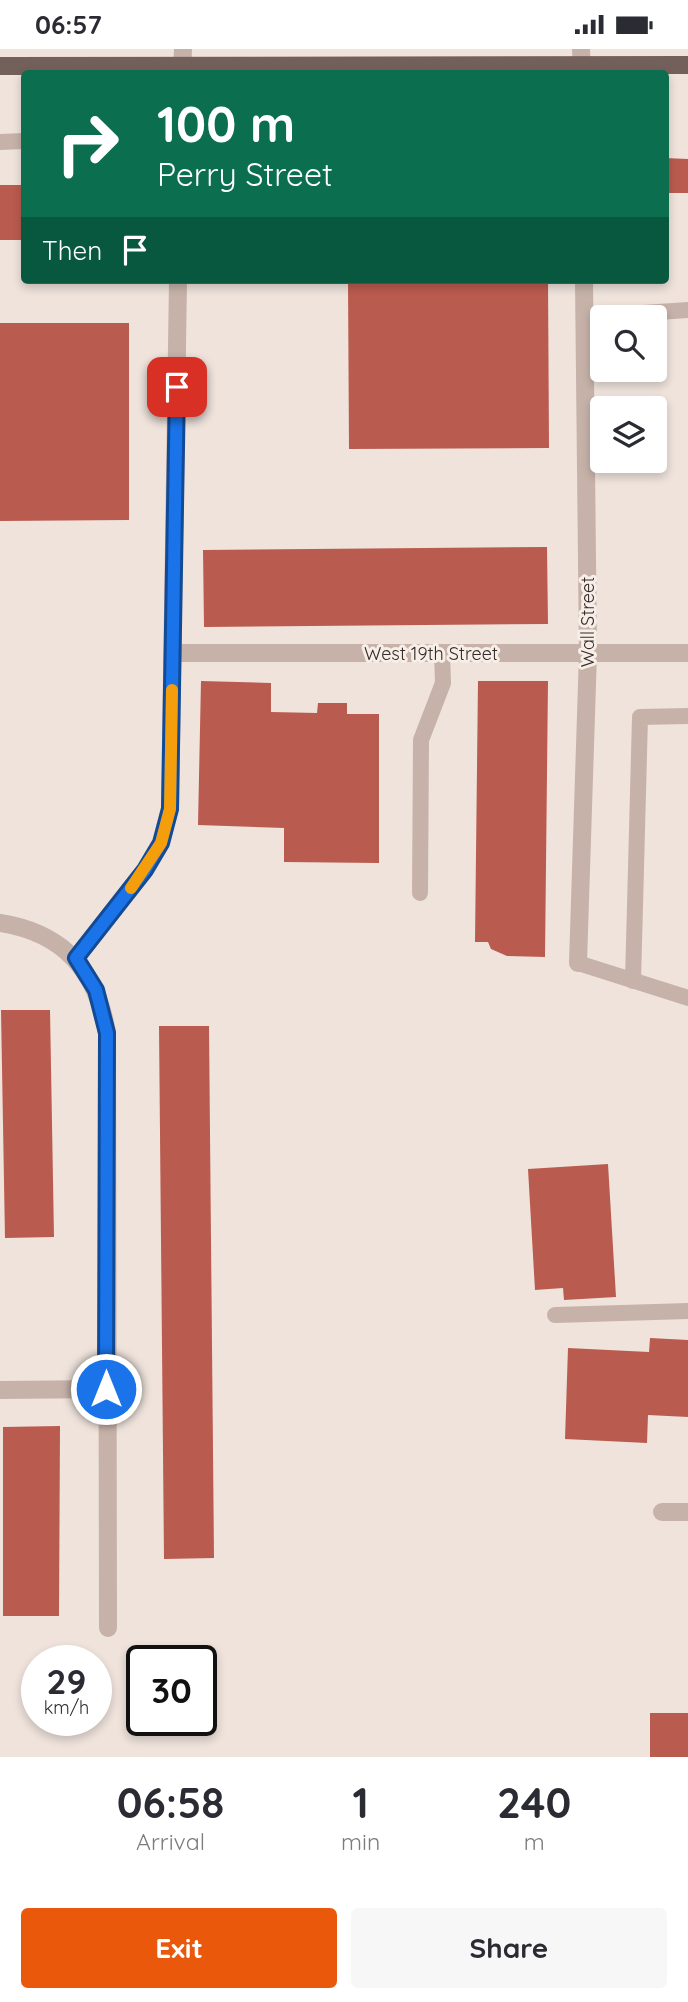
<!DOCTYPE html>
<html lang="en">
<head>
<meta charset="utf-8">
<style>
	body { margin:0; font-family:Quicksand,sans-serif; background:#f7f7f7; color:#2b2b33; height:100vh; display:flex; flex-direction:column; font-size:26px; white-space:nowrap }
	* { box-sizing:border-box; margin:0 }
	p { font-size:23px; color:#7c7c81 }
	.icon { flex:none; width:38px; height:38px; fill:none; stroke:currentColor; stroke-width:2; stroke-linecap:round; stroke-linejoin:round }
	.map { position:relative; height:1708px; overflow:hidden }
	.panel { display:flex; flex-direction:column; background:#fff; flex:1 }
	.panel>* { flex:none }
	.banner { position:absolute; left:21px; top:21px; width:648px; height:214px; border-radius:7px; box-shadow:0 4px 10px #0003; background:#0b6e4f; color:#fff; overflow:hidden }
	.controls { position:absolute; left:590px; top:256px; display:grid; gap:14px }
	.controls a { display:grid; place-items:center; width:77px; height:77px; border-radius:7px; background:#fff; box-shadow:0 4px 10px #0003; font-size:35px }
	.speed { position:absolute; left:21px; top:1596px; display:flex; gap:14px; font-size:35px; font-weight:700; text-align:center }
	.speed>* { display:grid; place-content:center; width:91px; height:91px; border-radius:50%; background:#fff; box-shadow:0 4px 10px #0003; line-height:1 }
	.speed small { font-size:18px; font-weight:400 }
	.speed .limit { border:4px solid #111; border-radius:10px; background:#fff; color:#111 }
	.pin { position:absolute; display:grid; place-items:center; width:60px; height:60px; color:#fff; margin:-30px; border-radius:14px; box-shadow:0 4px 10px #0006 }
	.me { position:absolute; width:77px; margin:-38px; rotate:0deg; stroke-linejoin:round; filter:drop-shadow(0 0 5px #0008) }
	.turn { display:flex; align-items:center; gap:24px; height:147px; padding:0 21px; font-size:32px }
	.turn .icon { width:91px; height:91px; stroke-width:2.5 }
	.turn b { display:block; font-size:49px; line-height:60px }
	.then { display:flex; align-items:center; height:66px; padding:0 21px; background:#0003; gap:14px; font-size:26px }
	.eta { display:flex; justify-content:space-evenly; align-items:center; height:119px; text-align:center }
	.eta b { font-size:42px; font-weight:800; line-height:49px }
	.cta { display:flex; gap:14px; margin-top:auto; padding:14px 21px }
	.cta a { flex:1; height:80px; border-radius:7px; background:#ea580c; color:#fff; font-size:28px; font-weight:800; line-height:80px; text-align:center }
	.cta a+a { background:#f7f7f7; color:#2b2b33 }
	.status { display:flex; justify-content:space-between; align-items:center; height:49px; padding:0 35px; background:#fff; direction:ltr }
	.status svg { height:19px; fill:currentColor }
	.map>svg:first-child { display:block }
</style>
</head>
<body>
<div class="status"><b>06:57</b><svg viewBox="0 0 49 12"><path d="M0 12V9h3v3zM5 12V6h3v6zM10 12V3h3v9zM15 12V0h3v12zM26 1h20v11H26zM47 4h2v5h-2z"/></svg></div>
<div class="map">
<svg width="688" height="1708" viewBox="0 0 688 1708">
	<rect width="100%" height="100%" fill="#efe3dc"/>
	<g fill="#ba5b4f">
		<polygon points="665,109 688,110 688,144 665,144"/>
		<rect x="0" y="136" width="24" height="55"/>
		<polygon points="348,231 548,231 549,399 349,400"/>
		<polygon points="0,274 129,274 129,471 0,472"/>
		<polygon points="547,498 548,575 204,578 203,501"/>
		<polygon points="201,632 271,634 271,663 317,664 318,654 347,654 347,665 379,665 379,814 284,813 284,779 198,776"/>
		<polygon points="478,632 548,632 545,908 507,907 491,900 488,893 475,893"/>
		<polygon points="1,961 50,961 54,1188 5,1189"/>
		<polygon points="159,977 209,977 214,1509 164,1510"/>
		<polygon points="608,1115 616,1248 564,1251 563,1239 535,1241 528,1120"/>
		<polygon points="650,1289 688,1291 688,1368 648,1366 647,1394 565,1390 568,1299 649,1303"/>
		<polygon points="60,1377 59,1567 3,1567 3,1378"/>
		<rect x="650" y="1664" width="38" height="44"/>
	</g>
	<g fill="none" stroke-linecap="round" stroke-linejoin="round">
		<g stroke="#c6b2a9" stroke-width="16">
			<polyline points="0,93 24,92"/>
			<polyline points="585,268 688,261"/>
			<polyline points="420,844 421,691 443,634 442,604"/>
			<polyline points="578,914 688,949"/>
			<polyline points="633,932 640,668 688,667"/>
			<polyline points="555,1266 688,1262"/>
		</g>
		<g stroke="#c6b2a9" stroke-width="18">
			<polyline points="581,0 582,24"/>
			<polyline points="182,24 183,0"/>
			<polyline points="173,604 688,604"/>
			<path d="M0 874C64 884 97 922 107 984L108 1579"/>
			<polyline points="76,909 145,821 161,794 170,759 178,231"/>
			<polyline points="578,914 588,604 584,231"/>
			<polyline points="0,1341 106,1340"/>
			<polyline points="662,1463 688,1463"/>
		</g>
		<polyline stroke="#74605b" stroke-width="18" points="0,17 688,16"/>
	</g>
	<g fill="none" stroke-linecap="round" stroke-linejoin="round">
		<g stroke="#114b97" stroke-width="18">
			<polyline id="route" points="106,1340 107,984 96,941 76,909 145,821 161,794 170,760 177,338"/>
		</g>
		<use href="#route" stroke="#1a73e8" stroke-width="12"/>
		<polyline stroke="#f59e0b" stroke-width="12" points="131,839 161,794 170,760 172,641"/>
	</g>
	<g text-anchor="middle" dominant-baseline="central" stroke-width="6" stroke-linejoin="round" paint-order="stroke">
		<g font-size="18" fill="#342a28" stroke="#f7eee8">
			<text transform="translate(587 573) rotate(-90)">Wall Street</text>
			<text x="431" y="604">West 19th Street</text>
		</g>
	</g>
</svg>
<div class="controls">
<a><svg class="icon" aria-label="search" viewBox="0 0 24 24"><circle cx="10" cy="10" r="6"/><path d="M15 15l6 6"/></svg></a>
<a><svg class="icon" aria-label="layers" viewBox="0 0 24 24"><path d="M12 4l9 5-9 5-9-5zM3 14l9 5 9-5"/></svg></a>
</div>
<div class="speed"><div>29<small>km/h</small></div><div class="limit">30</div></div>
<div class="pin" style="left:177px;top:338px;background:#d93025"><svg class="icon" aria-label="arrive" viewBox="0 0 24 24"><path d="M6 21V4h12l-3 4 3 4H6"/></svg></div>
<svg class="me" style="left:106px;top:1340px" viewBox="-20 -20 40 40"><circle r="17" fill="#1a73e8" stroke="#fff" stroke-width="3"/><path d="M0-11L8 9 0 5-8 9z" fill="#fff"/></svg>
<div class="banner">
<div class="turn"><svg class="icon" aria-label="right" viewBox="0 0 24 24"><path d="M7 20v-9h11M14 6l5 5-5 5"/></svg><div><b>100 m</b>Perry Street</div></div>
<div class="then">Then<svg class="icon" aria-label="arrive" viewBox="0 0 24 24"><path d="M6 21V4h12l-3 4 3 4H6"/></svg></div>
</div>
</div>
<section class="panel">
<div class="eta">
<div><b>06:58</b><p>Arrival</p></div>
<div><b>1</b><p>min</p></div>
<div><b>240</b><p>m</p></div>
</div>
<div class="cta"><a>Exit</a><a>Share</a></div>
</section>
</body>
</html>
